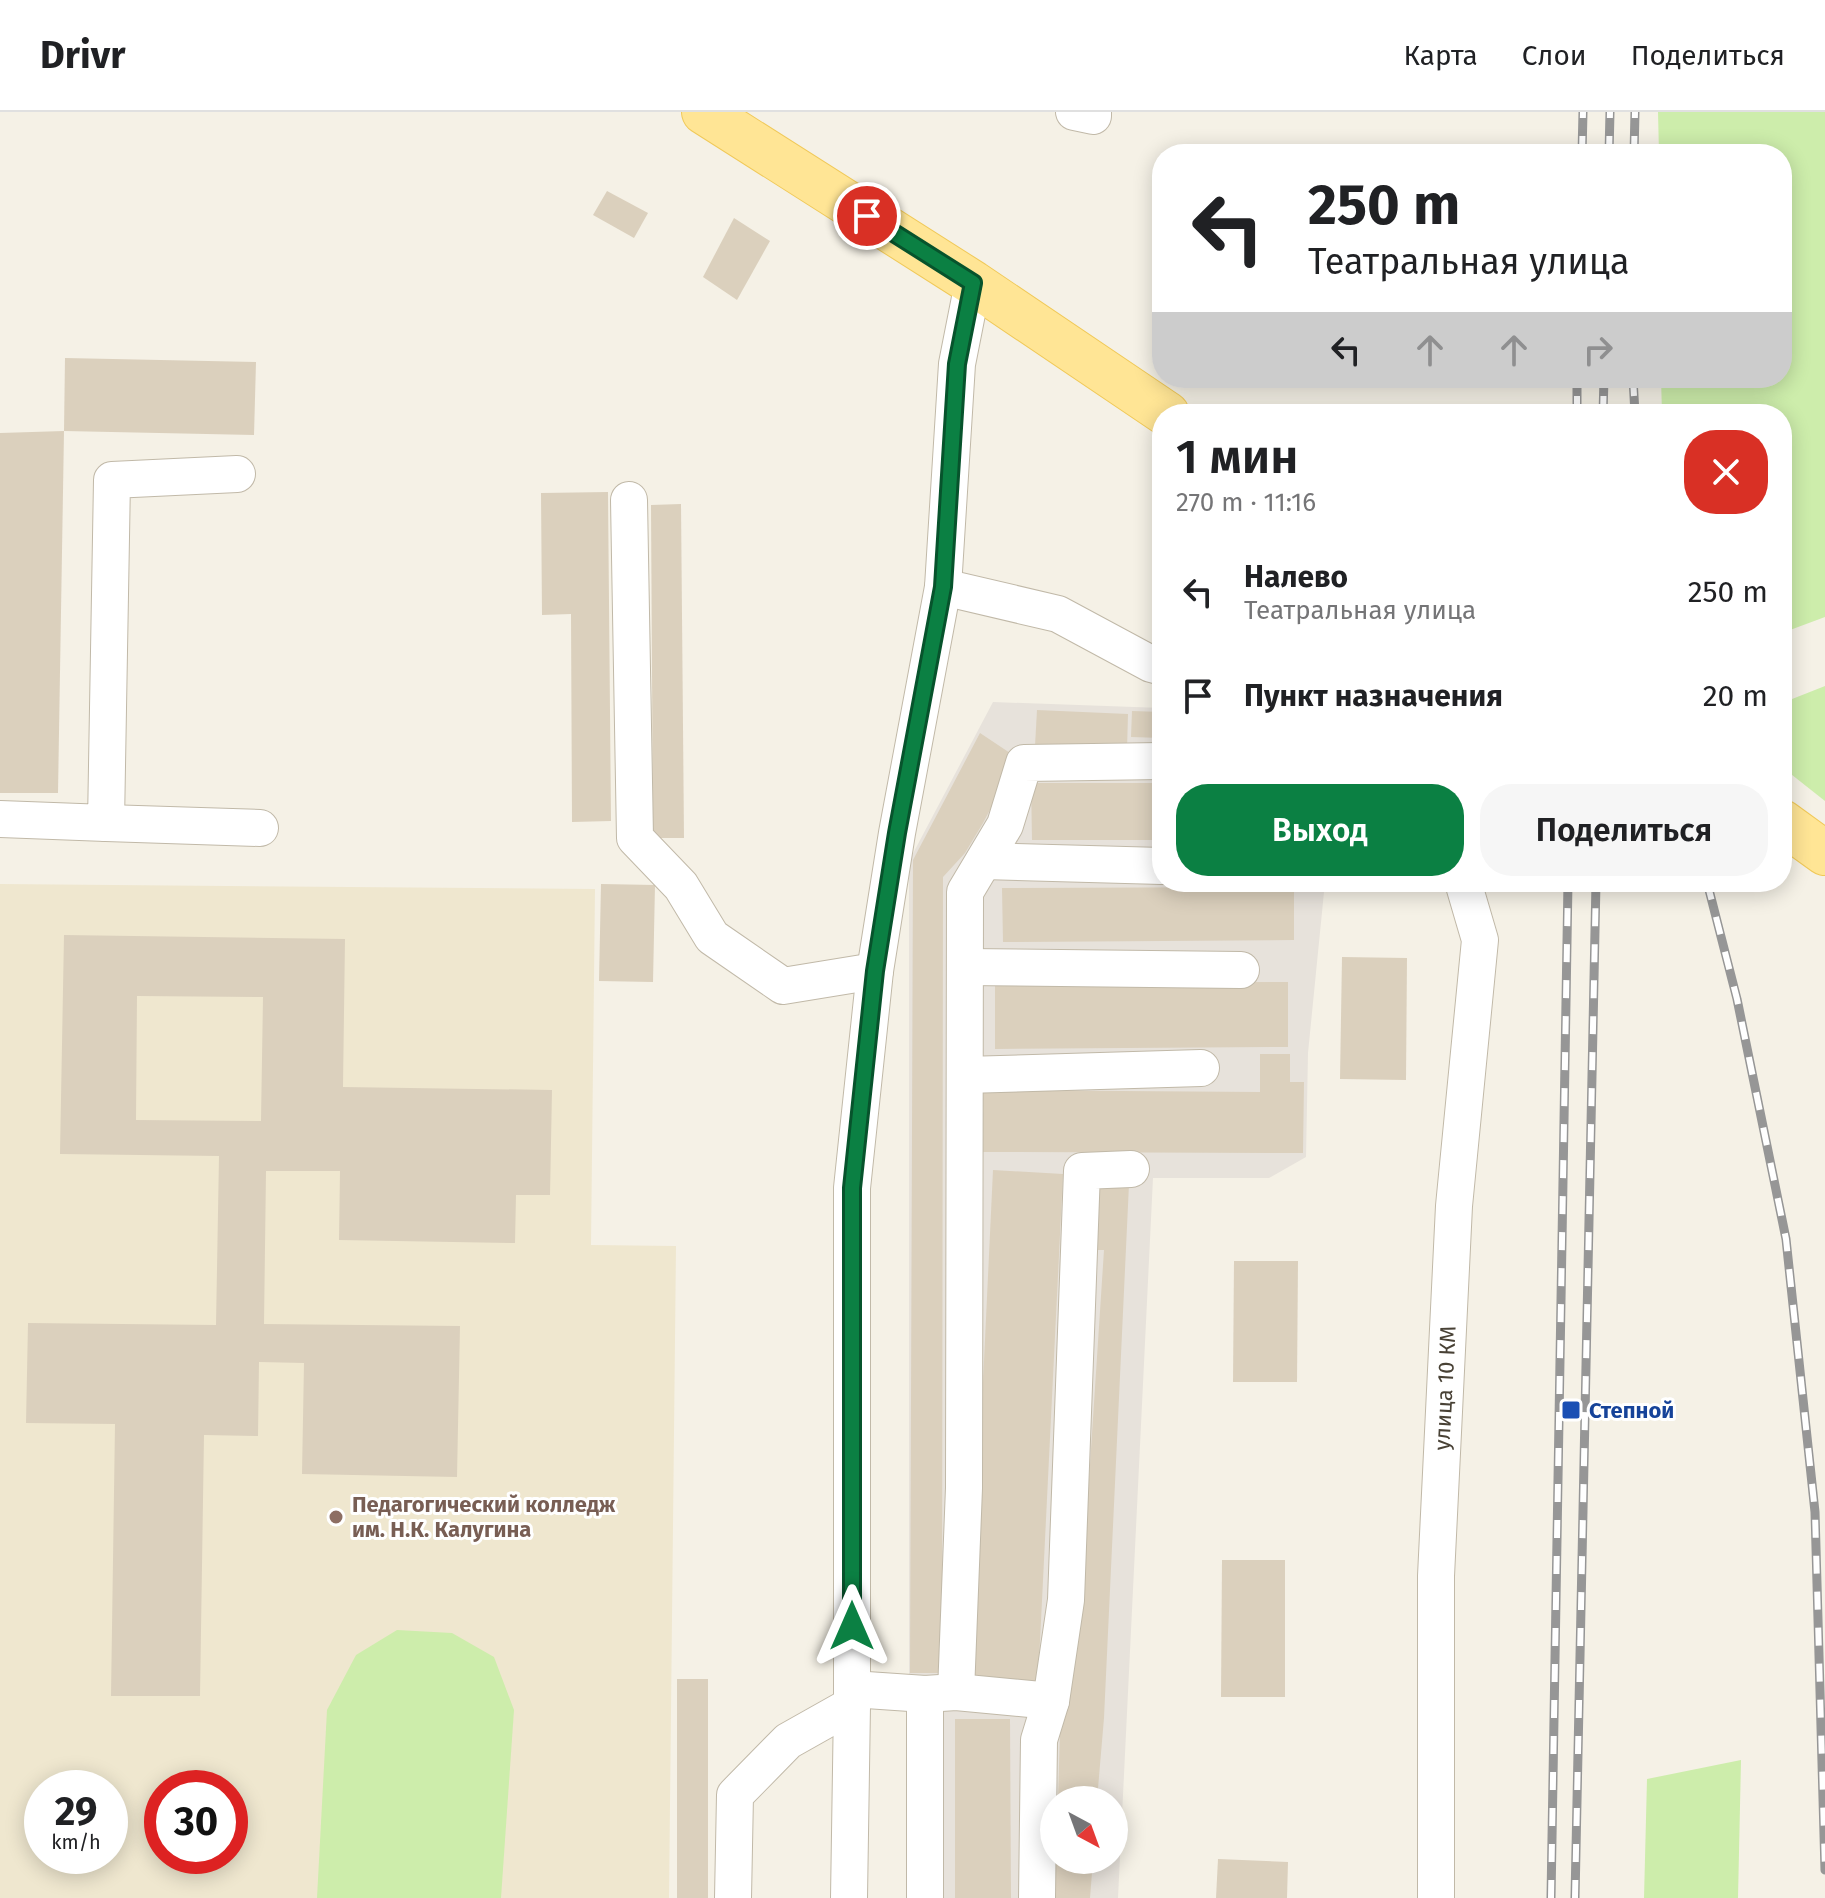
<!DOCTYPE html>
<html lang="ru">
<head>
<meta charset="utf-8">
<style>
	body { margin:0; font-family:"Fira Sans",sans-serif; background:#f6f6f6; color:#202124; height:100vh; display:flex; flex-direction:column; font-size:30px; white-space:nowrap }
	* { box-sizing:border-box; margin:0 }
	p { font-size:26px; color:#757577 }
	.icon { flex:none; width:44px; height:44px; fill:none; stroke:currentColor; stroke-width:2; stroke-linecap:round; stroke-linejoin:round }
	.map { position:relative; flex:1; overflow:hidden }
	.sheet { position:absolute; left:1152px; top:292px; width:640px; height:488px; display:flex; flex-direction:column; background:#fff; border-radius:32px; box-shadow:0 4px 20px #0003 }
	.sheet>* { flex:none }
	.banner { position:absolute; left:1152px; top:32px; width:640px; height:244px; border-radius:32px; box-shadow:0 4px 20px #0003; background:#fff; color:#202124; overflow:hidden }
	.needle { width:52px; rotate:139deg }
	.controls { position:absolute; left:1040px; top:1674px; display:grid; gap:16px }
	.controls a { display:grid; place-items:center; width:88px; height:88px; border-radius:50%; background:#fff; box-shadow:0 4px 20px #0003; font-size:40px }
	.speed { position:absolute; left:24px; top:1658px; display:flex; gap:16px; font-size:40px; font-weight:700; text-align:center }
	.speed>* { display:grid; place-content:center; width:104px; height:104px; border-radius:50%; background:#fff; box-shadow:0 4px 20px #0003; line-height:1 }
	.speed small { font-size:20px; font-weight:400 }
	.speed .limit { border:12px solid #d22; background:#fff; color:#111 }
	.pin { position:absolute; display:grid; place-items:center; width:68px; height:68px; color:#fff; margin:-34px; border:4px solid #fff; border-radius:50%; box-shadow:0 2px 8px #0007 }
	.me { position:absolute; width:88px; margin:-44px; rotate:0deg; stroke-linejoin:round; filter:drop-shadow(0 0 6px #0008) }
	.turn { display:flex; align-items:center; gap:28px; height:168px; padding:0 24px; font-size:36px }
	.turn .icon { width:104px; height:104px; stroke-width:2.5 }
	.turn b { display:block; font-size:56px; line-height:68px }
	.lanes { display:flex; align-items:center; height:76px; padding:0 24px; background:#0003; justify-content:center; gap:40px; direction:ltr }
	.lanes .off { opacity:.35 }
	.round { display:grid; place-items:center; flex:none; width:84px; height:84px; border-radius:32px; background:#f6f6f6 }
	.head { display:flex; align-items:center; justify-content:space-between; height:136px; padding:0 24px }
	h1 { font-size:48px; font-weight:600; line-height:60px }
	.action { display:flex; gap:16px; margin-top:auto; padding:16px 24px }
	.action a { flex:1; height:92px; border-radius:32px; background:#0b8043; color:#fff; font-size:32px; font-weight:600; line-height:92px; text-align:center }
	.action a+a { background:#f6f6f6; color:#202124 }
	ul { padding:0; list-style:none }
	li { display:flex; align-items:center; gap:24px; height:104px; padding:0 24px }
	li div { flex:1 }
	li b { display:block; font-size:30px }
	li em { font-style:normal }
	header { display:flex; align-items:center; gap:48px; box-sizing:border-box; height:112px; padding:0 40px; background:#fff; border-bottom:2px solid #e0e0e0 }
	header strong { font-size:38px }
	nav { display:flex; gap:44px; margin-inline-start:auto; font-size:28px }
	.map>svg:first-child { display:block }
</style>
</head>
<body>
<header>
<strong>Drivr</strong>
<nav><a>Карта</a><a>Слои</a><a>Поделиться</a></nav>
</header>
<div class="map">
<svg width="1825" height="1786" viewBox="0 0 1825 1786">
	<rect width="100%" height="100%" fill="#f5f1e6"/>
	<path fill="#e7e2db" fill-rule="evenodd" d="M993 590 1162 596V770H1325L1308 941 1306 1045 1269 1066H1153L1118 1786H909V749ZM1054 1688H1114V1748H1054Z"/>
	<path fill="#efe7cf" fill-rule="evenodd" d="M0 772 595 777 591 1133 676 1134 669 1786H0ZM42 1676H110V1744H42ZM162 1676H230V1744H162Z"/>
	<g fill="#cdedab">
		<polygon points="1658,0 1825,0 1825,505 1782,521 1782,302 1662,302 1661,266 1782,266 1782,42 1659,42"/>
		<polygon points="1825,574 1825,689 1782,655 1782,591"/>
		<polygon points="397,1518 452,1521 494,1545 514,1598 501,1786 317,1786 327,1598 356,1543"/>
		<polygon points="1741,1648 1738,1786 1644,1786 1647,1667"/>
	</g>
	<g fill="#dbd0bd" fill-rule="evenodd">
		<polygon points="607,79 648,101 634,126 593,103"/>
		<polygon points="734,106 770,129 737,188 703,165"/>
		<polygon points="65,246 256,250 254,323 64,319"/>
		<polygon points="64,319 58,681 0,681 0,321"/>
		<polygon points="608,380 611,709 572,710 571,502 542,503 541,381"/>
		<polygon points="681,392 684,726 653,726 651,393"/>
		<polygon points="1037,598 1128,602 1127,638 1035,634"/>
		<polygon points="1132,599 1162,600 1162,626 1131,625"/>
		<polygon points="980,621 1010,641 1000,679 983,711 965,741 943,765 942,1561 910,1561 913,748"/>
		<polygon points="1031,671 1162,671 1162,728 1032,728"/>
		<polygon points="601,772 655,773 653,870 599,869"/>
		<polygon points="1294,775 1294,828 1003,830 1002,776"/>
		<path d="M64 823 345 827 343 975 552 978 550 1083H516L515 1131 339 1128 340 1059H266L264 1212 460 1214 457 1365 302 1362 304 1251 259 1250 258 1324 204 1323 200 1584H111L115 1312 26 1311 28 1211 216 1213 219 1044 60 1042ZM137 884 263 885 261 1009 136 1008Z"/>
		<polygon points="1342,845 1407,846 1406,968 1340,967"/>
		<polygon points="1288,870 1288,935 995,937 995,871"/>
		<polygon points="1260,942 1290,942 1290,970 1304,970 1303,1041 980,1040 980,978 1260,980"/>
		<polygon points="993,1058 1063,1062 1038,1570 969,1567"/>
		<polygon points="1101,1070 1129,1072 1104,1606 1097,1688 1058,1688 1060,1619 1072,1548 1088,1383 1104,1138 1090,1138 1092,1087"/>
		<polygon points="1234,1149 1298,1149 1297,1270 1233,1270"/>
		<polygon points="1222,1448 1285,1448 1285,1585 1221,1585"/>
		<rect x="677" y="1567" width="31" height="219"/>
		<polygon points="955,1607 1010,1607 1011,1786 955,1786"/>
		<polygon points="1218,1747 1288,1750 1287,1786 1216,1786"/>
		<polygon points="1056,1748 1093,1748 1090,1786 1055,1786"/>
	</g>
	<g fill="none" stroke-linecap="round" stroke-linejoin="round">
		<g stroke="#c1b9a8" stroke-width="38">
			<g id="minor">
				<polyline points="1074,0 1093,4 1093,0"/>
				<polyline points="629,388 635,726 681,774 712,825 783,874 875,859"/>
				<polyline points="943,475 1058,502 1151,552 1162,555"/>
				<polyline points="0,707 106,711 112,368 237,362"/>
				<polyline points="106,711 260,716"/>
				<polyline points="984,749 1162,754"/>
				<polyline points="965,855 1241,858"/>
				<polyline points="965,963 1201,956"/>
				<polyline points="852,1577 925,1582 956,1580 1051,1589"/>
				<polyline points="956,1580 964,1376 965,780 1005,713 1024,651 1162,649"/>
				<polyline points="925,1582 925,1786"/>
				<polyline points="733,1786 735,1683 788,1629 852,1593"/>
				<polyline points="849,1786 852,1593 852,1076 875,859 897,721 943,475 957,252 973,171"/>
				<polyline points="1037,1786 1039,1628 1051,1589 1066,1488 1082,1059 1131,1057"/>
				<polyline points="1436,1786 1436,1464 1454,1094 1480,828 1463,770"/>
			</g>
		</g>
		<g stroke="#f0c959" stroke-width="46">
			<g id="major">
				<polyline points="704,0 973,171 1167,302"/>
				<polyline points="1782,710 1825,741"/>
			</g>
		</g>
		<use href="#minor" stroke="#fff" stroke-width="36"/>
		<use href="#major" stroke="#ffe595" stroke-width="44"/>
		<g stroke="#969696" stroke-width="9">
			<g id="rail">
				<polyline points="1582,42 1583,0"/>
				<polyline points="1609,42 1610,0"/>
				<polyline points="1634,42 1635,0"/>
				<polyline points="1633,266 1635,302"/>
				<polyline points="1577,302 1577,266"/>
				<polyline points="1603,302 1604,266"/>
				<polyline points="1707,770 1737,887 1786,1127 1815,1400 1825,1758"/>
				<polyline points="1551,1786 1568,770"/>
				<polyline points="1575,1786 1596,770"/>
			</g>
		</g>
		<use href="#rail" stroke="#fff" stroke-width="6" stroke-dasharray="18" stroke-linecap="butt"/>
	</g>
	<g fill="none" stroke-linecap="round" stroke-linejoin="round">
		<g stroke="#07532c" stroke-width="20">
			<polyline id="route" points="852,1514 852,1076 875,859 897,721 943,475 957,252 973,171 867,104"/>
		</g>
		<use href="#route" stroke="#0b8043" stroke-width="14"/>
	</g>
	<rect fill="#1a4fb4" stroke="#fff" stroke-width="3" x="1561" y="1288" width="20" height="20" rx="4"/>
	<circle fill="#8d6e63" stroke="#fff" stroke-width="3" cx="336" cy="1405" r="8"/>
	<g text-anchor="middle" dominant-baseline="central" stroke-width="6" stroke-linejoin="round" paint-order="stroke">
		<g font-size="22" fill="#484135" stroke="#fff">
			<text transform="translate(1445 1276) rotate(-87)">улица 10 КМ</text>
		</g>
		<g font-size="22" font-weight="bold" fill="#164399" stroke="#fff" text-anchor="start">
			<text x="1589" y="1298">Степной</text>
		</g>
		<g font-size="22" font-weight="bold" fill="#785e54" stroke="#fff" text-anchor="start">
			<text x="352" y="1392">Педагогический колледж<tspan x="352" dy="25">им. Н.К. Калугина</tspan></text>
		</g>
	</g>
</svg>
<div class="controls">
<a><svg class="needle" viewBox="-14 -14 28 28"><path d="M0-13l5 13h-10z" fill="#e53935"/><path d="M0 13l5-13h-10z" fill="#757577"/></svg></a>
</div>
<div class="speed"><div>29<small>km/h</small></div><div class="limit">30</div></div>
<div class="pin" style="left:867px;top:104px;background:#d93025"><svg class="icon" aria-label="arrive" viewBox="0 0 24 24"><path d="M6 21V4h12l-3 4 3 4H6"/></svg></div>
<svg class="me" style="left:852px;top:1514px" viewBox="-20 -20 40 40"><path d="M0-17L14 15 0 8-14 15z" fill="#0b8043" stroke="#fff" stroke-width="4"/></svg>
<div class="banner">
<div class="turn"><svg class="icon" aria-label="left" viewBox="0 0 24 24"><path d="M17 20v-9H6M10 6l-5 5 5 5"/></svg><div><b>250 m</b>Театральная улица</div></div>
<div class="lanes"><svg class="icon" aria-label="left" viewBox="0 0 24 24"><path d="M17 20v-9H6M10 6l-5 5 5 5"/></svg><svg class="icon off" aria-label="ahead" viewBox="0 0 24 24"><path d="M12 20V5M6 11l6-6 6 6"/></svg><svg class="icon off" aria-label="ahead" viewBox="0 0 24 24"><path d="M12 20V5M6 11l6-6 6 6"/></svg><svg class="icon off" aria-label="right" viewBox="0 0 24 24"><path d="M7 20v-9h11M14 6l5 5-5 5"/></svg></div>
</div>
<section class="sheet">
<div class="head"><div><h1>1 мин</h1><p>270 m · 11:16</p></div><a class="round" style="background:#d93025;color:#fff"><svg class="icon" aria-label="close" viewBox="0 0 24 24"><path d="M6 6l12 12M18 6L6 18"/></svg></a></div>
<ul>
<li><svg class="icon" aria-label="left" viewBox="0 0 24 24"><path d="M17 20v-9H6M10 6l-5 5 5 5"/></svg><div><b>Налево</b><p>Театральная улица</p></div><em>250 m</em></li>
<li><svg class="icon" aria-label="arrive" viewBox="0 0 24 24"><path d="M6 21V4h12l-3 4 3 4H6"/></svg><div><b>Пункт назначения</b></div><em>20 m</em></li>
</ul>
<div class="action"><a>Выход</a><a>Поделиться</a></div>
</section>
</div>
</body>
</html>
